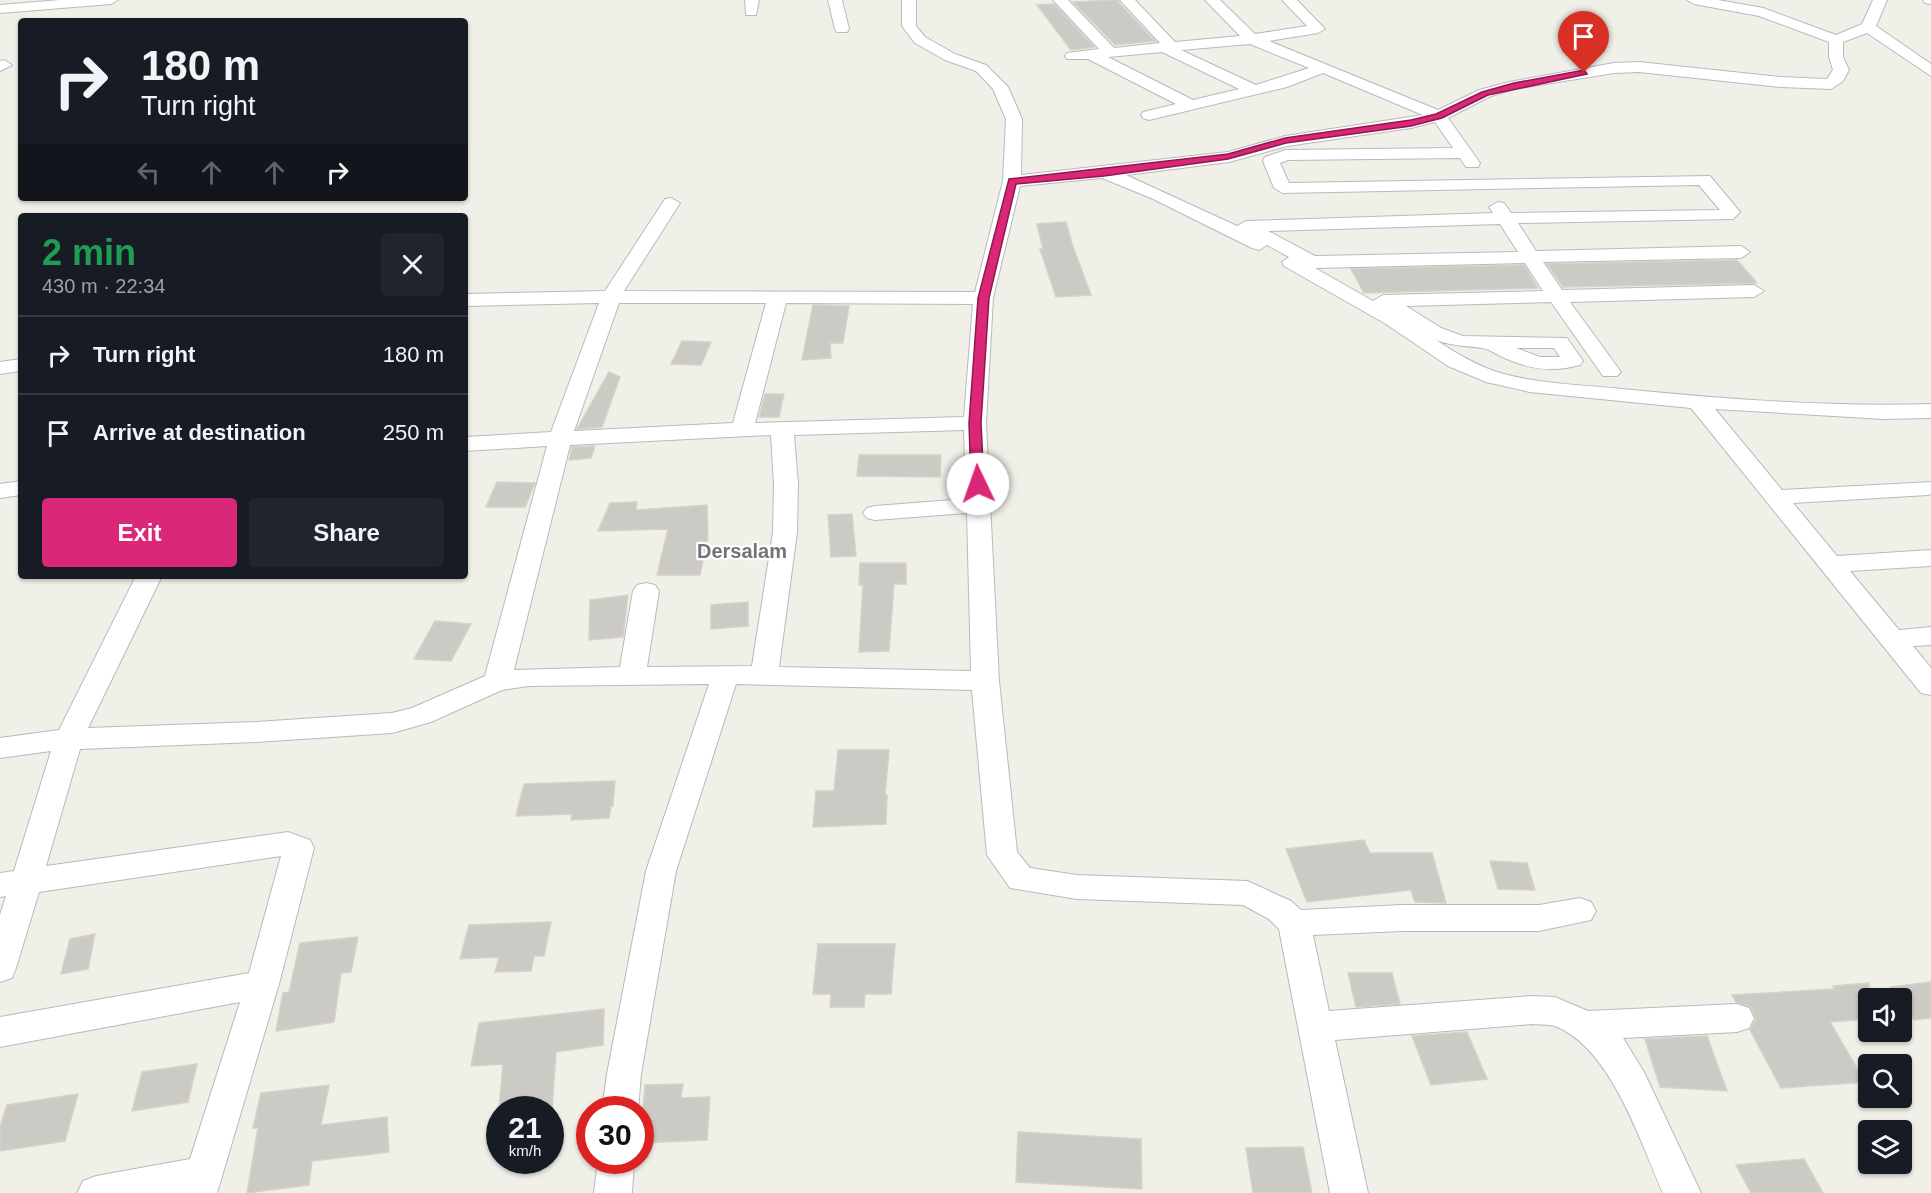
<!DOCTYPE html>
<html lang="en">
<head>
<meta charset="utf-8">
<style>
	body { margin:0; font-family:Helvetica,sans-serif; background:#20242c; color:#f1f3f6; height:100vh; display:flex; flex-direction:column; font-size:22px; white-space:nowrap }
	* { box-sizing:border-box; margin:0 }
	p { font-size:20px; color:#9ea1a6 }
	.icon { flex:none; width:33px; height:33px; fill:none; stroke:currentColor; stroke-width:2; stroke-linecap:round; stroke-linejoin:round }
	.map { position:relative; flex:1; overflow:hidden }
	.drawer { position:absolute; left:18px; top:213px; width:450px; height:366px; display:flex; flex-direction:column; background:#171b24; border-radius:6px; box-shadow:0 2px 4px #0004 }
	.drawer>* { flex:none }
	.top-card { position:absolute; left:18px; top:18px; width:450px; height:183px; border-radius:6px; box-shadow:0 2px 4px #0004; background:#171b24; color:#f1f3f6; overflow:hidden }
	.buttons { position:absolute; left:1858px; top:988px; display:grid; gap:12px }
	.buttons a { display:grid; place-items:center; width:54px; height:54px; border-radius:6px; background:#171b24; box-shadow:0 2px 4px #0004; font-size:30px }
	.speed { position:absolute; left:486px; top:1096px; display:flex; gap:12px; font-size:30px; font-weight:700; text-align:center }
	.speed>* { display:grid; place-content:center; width:78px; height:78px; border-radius:50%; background:#171b24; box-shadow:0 2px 4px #0004; line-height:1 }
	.speed small { font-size:15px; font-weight:400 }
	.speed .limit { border:9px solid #d22; background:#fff; color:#111 }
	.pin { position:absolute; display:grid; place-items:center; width:51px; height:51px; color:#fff; margin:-62px -26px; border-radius:50% 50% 50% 0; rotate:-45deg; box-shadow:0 0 6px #0007 }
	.pin .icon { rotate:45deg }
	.me { position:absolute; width:66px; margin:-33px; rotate:357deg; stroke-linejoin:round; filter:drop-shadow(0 0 4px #0008) }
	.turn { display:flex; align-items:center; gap:21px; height:126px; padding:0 24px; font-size:27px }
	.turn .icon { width:78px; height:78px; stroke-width:2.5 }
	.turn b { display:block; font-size:42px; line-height:51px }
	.lanes { display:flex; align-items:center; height:57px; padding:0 24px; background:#0003; justify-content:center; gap:30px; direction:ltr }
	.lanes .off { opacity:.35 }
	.round { display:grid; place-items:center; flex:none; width:63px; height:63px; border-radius:6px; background:#20242c }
	.overview { display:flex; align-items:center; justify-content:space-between; height:102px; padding:0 24px }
	h1 { font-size:36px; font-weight:700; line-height:45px; color:#1e9e55 }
	.button { display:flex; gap:12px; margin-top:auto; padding:12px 24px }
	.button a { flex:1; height:69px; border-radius:6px; background:#db2777; color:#fff; font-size:24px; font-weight:700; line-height:69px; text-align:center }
	.button a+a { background:#20242c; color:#f1f3f6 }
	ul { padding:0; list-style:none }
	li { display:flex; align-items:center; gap:18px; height:78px; padding:0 24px; border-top:2px solid #363941 }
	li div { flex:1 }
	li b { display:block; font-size:22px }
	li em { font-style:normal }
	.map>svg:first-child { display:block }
</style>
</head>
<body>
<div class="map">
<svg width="1931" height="1193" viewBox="0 0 1931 1193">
	<rect width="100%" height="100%" fill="#f0f0e9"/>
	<g fill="#cccac5" stroke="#d5d2c7" stroke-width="1.5">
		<polygon points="1118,0 1118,2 1155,41 1115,45 1073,2"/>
		<polygon points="1054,4 1094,47 1071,50 1037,5"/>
		<polygon points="1066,222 1072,244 1091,295 1056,297 1040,249 1043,249 1037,224"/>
		<polygon points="1737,260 1757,283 1563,287 1547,264"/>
		<polygon points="1524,265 1538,288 1364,293 1351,269"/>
		<polygon points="813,305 849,306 843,343 830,343 831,358 802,360"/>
		<polygon points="682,341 711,342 701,365 671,364"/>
		<polygon points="609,372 620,377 602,427 577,429"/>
		<polygon points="765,394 784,394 779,417 759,417"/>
		<polygon points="595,446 591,458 569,460 572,447"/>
		<polygon points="859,455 941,455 940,477 857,476"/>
		<polygon points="497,482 535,483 525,507 486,507"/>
		<polygon points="637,502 636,510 707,505 708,536 700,575 657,575 668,529 598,531 610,503"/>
		<polygon points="852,514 856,556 831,557 828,515"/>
		<polygon points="860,563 906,563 906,584 894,584 889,651 859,652 863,585 859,585"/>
		<polygon points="628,595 623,637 589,640 590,600"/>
		<polygon points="748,602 748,626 711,629 711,605"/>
		<polygon points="435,621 471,624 451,661 414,659"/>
		<polygon points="838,750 889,750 885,795 887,795 886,824 813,827 816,791 834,791"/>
		<polygon points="615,781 613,806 611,806 609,818 571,820 572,814 516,816 524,784"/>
		<polygon points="1364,840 1370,853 1432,853 1446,903 1415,902 1411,890 1307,902 1286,849"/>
		<polygon points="1490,861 1527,863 1535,890 1498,889"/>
		<polygon points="551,922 544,956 534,956 531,971 495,972 499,957 460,959 469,925"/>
		<polygon points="95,934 88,969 61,974 70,939"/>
		<polygon points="358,937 351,972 341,973 334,1022 276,1031 283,993 289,992 300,943"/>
		<polygon points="818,944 895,944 891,994 865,994 864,1007 830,1007 831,994 813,994"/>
		<polygon points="1348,973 1392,973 1400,1004 1356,1007"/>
		<polygon points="1931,982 1931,1018 1914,1020 1902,1003 1902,999 1899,999 1890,987"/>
		<polygon points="1869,983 1869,1019 1830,1022 1865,1082 1781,1088 1750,1030 1756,1019 1751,1007 1736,1002 1732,995 1835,989 1833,986"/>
		<polygon points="604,1009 603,1045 556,1052 552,1110 499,1110 503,1064 471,1066 479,1023"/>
		<polygon points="1467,1032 1487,1079 1431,1085 1412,1036"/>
		<polygon points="1707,1036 1727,1091 1660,1087 1645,1039"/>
		<polygon points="197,1064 188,1102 132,1111 142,1072"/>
		<polygon points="683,1084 681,1098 710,1097 707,1140 640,1143 645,1085"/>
		<polygon points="329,1085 321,1125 387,1117 389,1152 312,1161 309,1185 247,1193 258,1128 253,1128 261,1093"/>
		<polygon points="78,1094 65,1141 0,1151 0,1127 7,1105"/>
		<polygon points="1018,1132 1141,1139 1142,1189 1016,1182"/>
		<polygon points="1303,1147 1312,1193 1253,1193 1246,1148"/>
		<polygon points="1804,1159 1823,1193 1751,1193 1736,1165"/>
	</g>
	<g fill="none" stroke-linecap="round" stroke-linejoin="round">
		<g stroke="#b8b9bd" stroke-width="2">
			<g id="minor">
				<polygon points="60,0 118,0 111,4 0,13 0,5"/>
				<polygon points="745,0 759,0 756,15 746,15"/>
				<polygon points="828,0 842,0 849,29 847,32 837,32 835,29"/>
				<path d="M902 0H916V26L925 37 955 54 986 65 1008 87 1022 119 1021 175 1228 152 1285 136 1423 115 1323 73 1287 87 1149 120 1143 118 1141 115 1143 112 1176 104 1088 59H1067L1065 56 1067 53 1099 49 1053 0H1068L1114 48 1160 43 1120 0H1135L1175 42 1240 36 1205 0H1220L1255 34 1307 26 1282 0H1297L1325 29 1318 33 1269 41 1438 110 1479 90 1509 82 1614 63 1639 62 1781 77 1827 79 1833 70 1829 57V42L1759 16 1694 4 1687 0H1718L1763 8 1836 35 1862 24 1873 0H1887L1876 26 1931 64V76L1867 33 1843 42V57L1849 70 1843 81 1831 89 1781 87 1639 72 1614 73 1515 89 1491 96 1448 118 1480 163 1478 167H1466L1460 158 1288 160 1280 163 1289 183 1710 176 1740 212 1733 219 1518 223 1536 251 1741 246 1750 252 1741 258 1543 262 1562 290 1754 285 1764 291 1754 297 1570 302 1621 372 1617 376H1603L1551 302 1406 306 1441 328 1463 336 1567 338 1583 361 1580 365C1555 372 1532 370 1507 359 1499 356 1490 349 1482 348 1463 345 1456 347 1436 340 1456 353 1477 366 1500 373 1539 384 1582 385 1622 389 1724 399 1828 407 1931 404V418L1884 419 1715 409 1782 490 1931 482V494L1928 495 1793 503 1837 556 1931 550V566L1850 571 1899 630 1931 627V645L1913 646 1931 668V695L1921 693 1691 408 1530 392 1486 382 1448 366 1386 324 1284 266 1282 262 1289 257 1267 245 1259 250 1252 248 1151 198 1102 178 1020 186 993 298 986 423 999 681 1017 852 1030 868 1077 875 1247 881 1291 901 1301 910 1402 905H1539L1580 898 1591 902 1596 911 1591 920 1539 931H1402L1313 935 1329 1011 1532 996 1555 997 1588 1011 1737 1004 1749 1008 1754 1018 1749 1028 1737 1032 1623 1038 1644 1072 1701 1193H1663C1640 1141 1611 1048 1555 1026 1548 1024 1539 1025 1532 1024L1335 1040 1368 1193H1330L1279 929 1269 919 1243 905 1077 899 1010 888 987 855 972 690 736 684 676 871 641 1074 638 1110H602L607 1074 646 871 709 684 529 686 502 690 431 722 392 733 256 742 80 749 46 866 288 832 310 840 314 848 279 984 217 1193H77L83 1181 96 1176 190 1159 240 1002 0 1047V1017L249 973 281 856 39 892 16 968 12 978 0 982V915L6 896 0 897V873L14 871 51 751 0 758V738L59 730 136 576H162L88 728 256 722 392 713 412 708 485 676 547 446 465 451V437L551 432 599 303 465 306V294L605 291 665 199 671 198 680 203 624 291 975 292 1003 181 1006 119 993 89 976 71 945 60 915 43 902 26ZM1250 44 1309 68 1256 85 1181 50ZM1162 52 1239 89 1193 100 1108 57ZM1435 122 1453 148 1286 150 1265 157 1263 161 1274 188 1283 193 1699 185 1720 210 1511 213 1504 203 1498 202 1489 207 1493 213 1246 221 1237 226 1126 175 1229 162 1287 146 1411 128ZM1500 224 1518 252 1315 256 1268 231ZM1525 263 1543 291 1383 295 1373 301 1315 268ZM619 303H766L733 423 574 431ZM786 303 973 304 964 417 755 423ZM1516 348H1554L1560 357H1540ZM964 430 966 499 875 506 867 508 863 513 867 518 875 520 967 513 971 671 779 667 797 532 798 484 794 435ZM771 435 774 484 773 532 752 666 647 667 659 591 655 585 646 583 637 585 633 591 620 667 514 670 570 445Z"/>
				<polygon points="1923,0 1931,0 1931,4 1925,3"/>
				<polygon points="4,60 12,65 0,71 0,61"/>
				<polygon points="21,359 21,371 0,374 0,362"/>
				<polygon points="21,481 21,495 0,498 0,484"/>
				<polygon points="598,1161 634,1161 632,1193 594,1193"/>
			</g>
		</g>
		<use href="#minor" fill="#fff" fill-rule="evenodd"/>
	</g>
	<polygon fill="#db2777" stroke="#8e194d" stroke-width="1.5" points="1584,70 1587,74 1488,95 1442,118 1411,126 1286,143 1228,159 1104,176 1016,184 989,298 981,423 984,484 978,488 971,484 969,423 978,298 1009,179 1228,154 1285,138 1411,120 1436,114 1482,92 1514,83"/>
	<g text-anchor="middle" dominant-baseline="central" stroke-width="4.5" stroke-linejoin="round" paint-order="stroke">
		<g font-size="20" font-weight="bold" fill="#717479" stroke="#fff">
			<text x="742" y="551">Dersalam</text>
		</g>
	</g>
</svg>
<div class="buttons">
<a><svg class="icon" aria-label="sound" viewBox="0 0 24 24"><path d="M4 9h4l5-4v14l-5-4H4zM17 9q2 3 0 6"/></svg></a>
<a><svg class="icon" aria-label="search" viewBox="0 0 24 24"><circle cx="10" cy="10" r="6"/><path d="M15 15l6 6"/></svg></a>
<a><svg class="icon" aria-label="layers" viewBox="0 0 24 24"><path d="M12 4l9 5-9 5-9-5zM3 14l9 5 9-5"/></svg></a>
</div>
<div class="speed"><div>21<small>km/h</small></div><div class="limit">30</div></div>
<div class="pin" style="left:1584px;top:73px;background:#d93025"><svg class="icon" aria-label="arrive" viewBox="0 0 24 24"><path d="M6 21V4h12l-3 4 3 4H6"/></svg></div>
<svg class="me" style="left:978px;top:484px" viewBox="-20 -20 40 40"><circle r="19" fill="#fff"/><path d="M0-13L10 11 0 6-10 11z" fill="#db2777"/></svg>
<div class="top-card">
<div class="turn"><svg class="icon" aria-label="right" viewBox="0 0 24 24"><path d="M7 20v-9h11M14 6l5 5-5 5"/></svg><div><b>180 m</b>Turn right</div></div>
<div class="lanes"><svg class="icon off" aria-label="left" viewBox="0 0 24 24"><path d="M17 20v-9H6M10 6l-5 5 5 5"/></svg><svg class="icon off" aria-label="ahead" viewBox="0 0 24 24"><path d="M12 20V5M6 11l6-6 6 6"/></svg><svg class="icon off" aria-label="ahead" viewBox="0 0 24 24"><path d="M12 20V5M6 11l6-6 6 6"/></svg><svg class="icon" aria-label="right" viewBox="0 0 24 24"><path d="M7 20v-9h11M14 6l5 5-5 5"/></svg></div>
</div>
<section class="drawer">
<div class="overview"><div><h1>2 min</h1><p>430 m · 22:34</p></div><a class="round"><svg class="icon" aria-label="close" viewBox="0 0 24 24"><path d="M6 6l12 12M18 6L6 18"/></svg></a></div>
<ul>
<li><svg class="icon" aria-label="right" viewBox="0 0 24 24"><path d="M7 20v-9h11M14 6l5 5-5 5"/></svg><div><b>Turn right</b></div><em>180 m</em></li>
<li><svg class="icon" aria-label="arrive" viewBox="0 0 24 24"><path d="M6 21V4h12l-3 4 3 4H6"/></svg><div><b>Arrive at destination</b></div><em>250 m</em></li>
</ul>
<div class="button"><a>Exit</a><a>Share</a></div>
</section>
</div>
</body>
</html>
